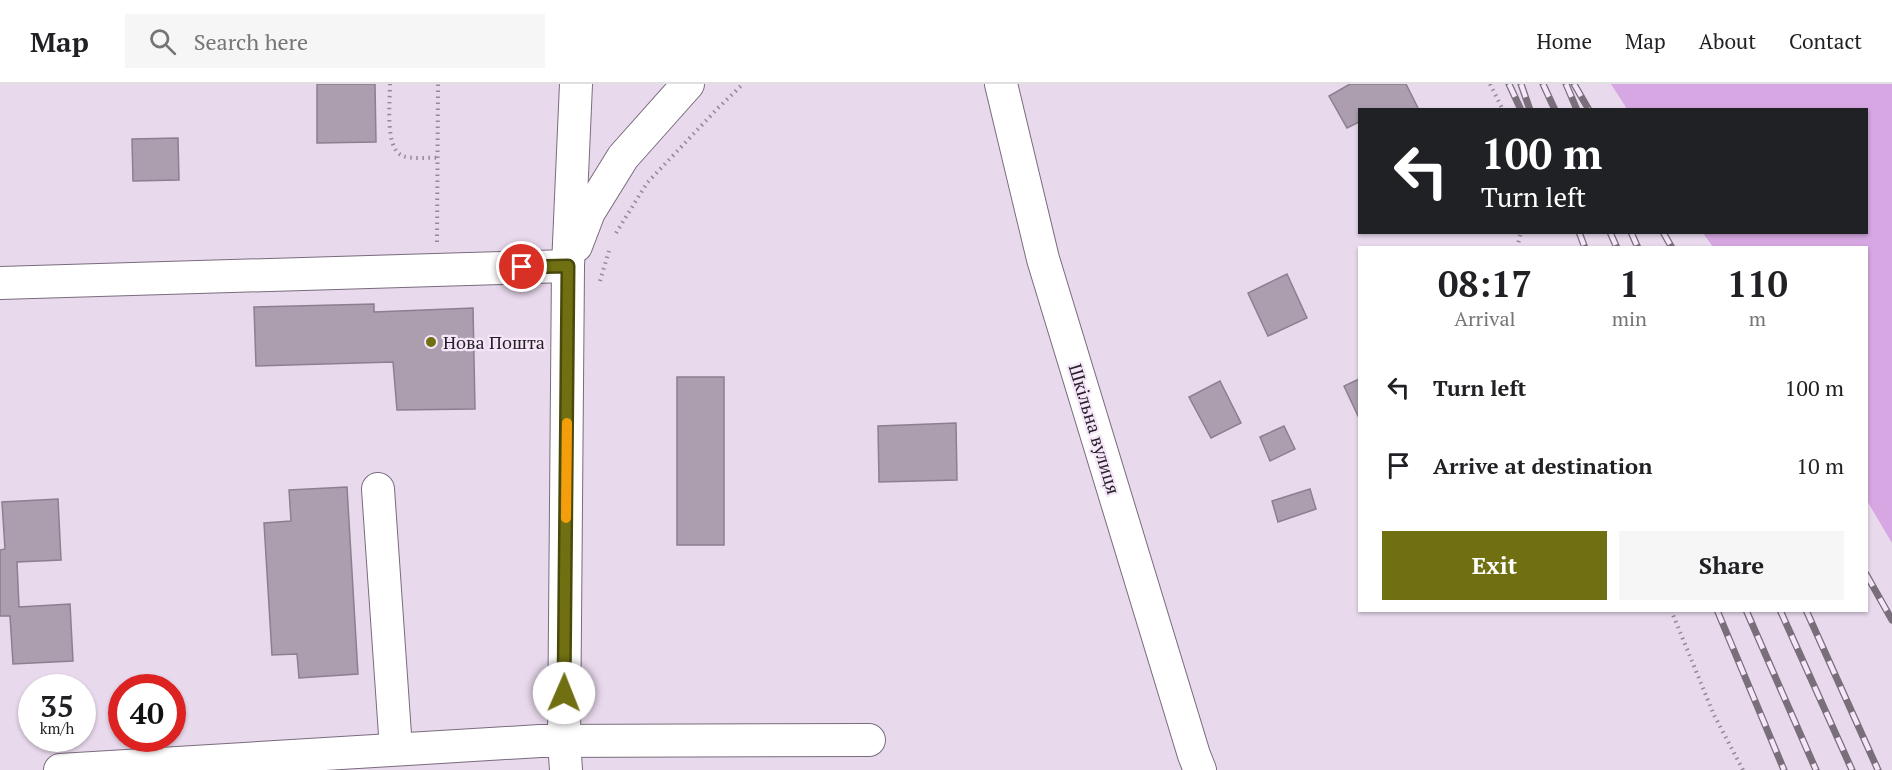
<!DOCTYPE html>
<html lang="en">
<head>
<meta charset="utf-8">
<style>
	body { margin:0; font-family:"PT Serif",serif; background:#f6f6f6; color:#202124; height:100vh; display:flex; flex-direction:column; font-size:22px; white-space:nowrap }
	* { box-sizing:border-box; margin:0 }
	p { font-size:20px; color:#757577 }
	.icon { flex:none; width:33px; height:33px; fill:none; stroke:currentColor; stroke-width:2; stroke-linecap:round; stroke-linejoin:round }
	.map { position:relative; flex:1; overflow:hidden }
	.panel { position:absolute; left:1358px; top:162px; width:510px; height:366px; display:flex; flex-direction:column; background:#fff; border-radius:0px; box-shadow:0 2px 4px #0004 }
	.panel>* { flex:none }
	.top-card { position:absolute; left:1358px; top:24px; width:510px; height:126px; border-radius:0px; box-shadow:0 2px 4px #0004; background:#202124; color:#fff; overflow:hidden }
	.speed { position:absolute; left:18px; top:590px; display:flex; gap:12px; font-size:30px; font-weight:700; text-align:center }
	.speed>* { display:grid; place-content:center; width:78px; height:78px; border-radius:50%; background:#fff; box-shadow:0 2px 4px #0004; line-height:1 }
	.speed small { font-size:15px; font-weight:400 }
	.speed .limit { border:9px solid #d22; background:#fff; color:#111 }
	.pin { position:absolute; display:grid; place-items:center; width:51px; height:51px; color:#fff; margin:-26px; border:3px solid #fff; border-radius:50%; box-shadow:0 2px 6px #0007 }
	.me { position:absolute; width:66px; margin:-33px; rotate:1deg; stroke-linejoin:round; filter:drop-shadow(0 0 4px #0008) }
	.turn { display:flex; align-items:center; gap:21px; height:126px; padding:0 24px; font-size:27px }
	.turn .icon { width:78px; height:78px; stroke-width:2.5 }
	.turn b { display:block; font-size:42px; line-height:51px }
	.eta { display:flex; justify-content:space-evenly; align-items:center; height:102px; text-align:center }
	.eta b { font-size:36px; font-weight:800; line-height:42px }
	.cta { display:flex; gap:12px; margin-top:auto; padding:12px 24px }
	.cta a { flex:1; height:69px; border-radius:0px; background:#707013; color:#fff; font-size:24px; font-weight:800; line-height:69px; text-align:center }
	.cta a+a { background:#f6f6f6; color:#202124 }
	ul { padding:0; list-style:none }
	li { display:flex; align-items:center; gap:18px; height:78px; padding:0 24px }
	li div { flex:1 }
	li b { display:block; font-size:22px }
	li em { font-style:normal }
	header { display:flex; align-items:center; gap:36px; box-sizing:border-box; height:84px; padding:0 30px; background:#fff; border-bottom:2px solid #e0e0e0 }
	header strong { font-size:28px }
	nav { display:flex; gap:33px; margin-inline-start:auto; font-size:21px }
	.search { width:420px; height:54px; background:#f6f6f6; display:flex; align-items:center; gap:15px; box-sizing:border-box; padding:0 21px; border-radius:0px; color:#757577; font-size:22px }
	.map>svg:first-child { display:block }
</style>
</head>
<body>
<header>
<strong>Map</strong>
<div class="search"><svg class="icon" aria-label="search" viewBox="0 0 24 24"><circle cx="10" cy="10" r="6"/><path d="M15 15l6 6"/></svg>Search here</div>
<nav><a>Home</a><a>Map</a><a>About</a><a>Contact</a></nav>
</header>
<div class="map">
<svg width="1892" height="686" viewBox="0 0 1892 686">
	<rect width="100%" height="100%" fill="#e8d9ec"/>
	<polygon fill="#d6a7e2" points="1611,0 1892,0 1892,459 1866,415 1866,164 1713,163 1703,149 1866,148 1866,26 1627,25"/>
	<g fill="#ac9eaf" stroke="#8c7f90" stroke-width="1.5">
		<polygon points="317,0 375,0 376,58 317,59"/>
		<polygon points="1350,0 1406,0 1419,26 1359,26 1359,38 1347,44 1329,12"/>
		<polygon points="178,54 179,96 133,97 132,55"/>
		<polygon points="1287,190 1307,234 1268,252 1248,209"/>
		<polygon points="374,220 374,228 473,224 475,325 397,326 393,278 256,282 254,223"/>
		<rect x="677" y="293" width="47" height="168"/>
		<polygon points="1359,295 1359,334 1344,302"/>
		<polygon points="1220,297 1241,339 1211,354 1189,313"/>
		<polygon points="956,339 957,396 879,398 878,342"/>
		<polygon points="1284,342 1295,365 1270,377 1260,353"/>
		<polygon points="347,403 358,590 299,594 297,570 272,571 264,439 291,437 289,406"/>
		<polygon points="1310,405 1316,425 1278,438 1272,417"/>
		<polygon points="58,415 61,476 17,478 19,523 70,520 73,577 13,580 10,532 0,532 0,466 5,465 2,418"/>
	</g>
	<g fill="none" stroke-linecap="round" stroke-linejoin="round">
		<g stroke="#796c7c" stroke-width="34">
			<g id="minor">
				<polyline points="1001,0 1043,175 1194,671 1200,686"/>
				<polyline points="576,162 589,128 623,73 688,0"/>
				<polyline points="0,199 568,182"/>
				<polyline points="378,405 396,665"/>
				<polyline points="60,686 540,657 869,656"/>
				<polyline points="566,686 564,657 568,182 576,0"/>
			</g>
		</g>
		<g stroke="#948997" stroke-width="4" stroke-dasharray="1.5 4.5" stroke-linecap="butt">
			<path d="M390 0C390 17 385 63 401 71 410 76 428 73 438 74"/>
			<polyline points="1490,0 1503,26"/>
			<polyline points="616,149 647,99 718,24 743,0"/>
			<polyline points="437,158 438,0"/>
			<polyline points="1517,164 1521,148"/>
			<polyline points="600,197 609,167"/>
			<polyline points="1671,526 1714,631 1743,686"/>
		</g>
		<use href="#minor" stroke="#fff" stroke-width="32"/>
		<g stroke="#796f7b" stroke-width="7">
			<g id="rail">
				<polyline points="1509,0 1521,26"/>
				<polyline points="1521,0 1530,26"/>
				<polyline points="1543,0 1555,26"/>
				<polyline points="1566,0 1577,26"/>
				<polyline points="1574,0 1589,26"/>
				<polyline points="1579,148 1585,164"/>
				<polyline points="1610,148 1617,164"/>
				<polyline points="1631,148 1638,164"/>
				<polyline points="1663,148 1672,164"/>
				<polyline points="1866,490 1892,536"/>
				<polyline points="1717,526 1784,686"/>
				<polyline points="1746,526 1816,686"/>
				<polyline points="1780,526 1852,686"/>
				<polyline points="1806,526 1878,686"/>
			</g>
		</g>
		<use href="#rail" stroke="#f5e6f9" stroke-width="4.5" stroke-dasharray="14" stroke-linecap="butt"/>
	</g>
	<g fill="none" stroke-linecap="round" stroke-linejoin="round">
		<g stroke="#49490c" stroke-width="15">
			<polyline id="route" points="522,183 568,182 564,609"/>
		</g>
		<use href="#route" stroke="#707013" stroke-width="10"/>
		<polyline stroke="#f59e0b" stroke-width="10" points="566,434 567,339"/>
	</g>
	<circle fill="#707013" stroke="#f5e6f9" stroke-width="2" cx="431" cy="258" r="6"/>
	<g text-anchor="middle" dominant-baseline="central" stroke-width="4.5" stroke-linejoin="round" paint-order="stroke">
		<g font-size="18" fill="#251f26" stroke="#f5e6f9" text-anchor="start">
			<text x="443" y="258">Нова Пошта</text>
		</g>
		<g font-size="18" fill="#251f26" stroke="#f5e6f9">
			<text transform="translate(1095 345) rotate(73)">Шкільна вулиця</text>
		</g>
	</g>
</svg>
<div class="speed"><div>35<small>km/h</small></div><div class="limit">40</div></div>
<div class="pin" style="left:522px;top:183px;background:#d93025"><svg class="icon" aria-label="arrive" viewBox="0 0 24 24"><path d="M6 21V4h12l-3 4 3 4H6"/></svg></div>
<svg class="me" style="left:564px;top:609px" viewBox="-20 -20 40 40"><circle r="19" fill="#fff"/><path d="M0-13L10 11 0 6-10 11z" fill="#707013"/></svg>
<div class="top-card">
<div class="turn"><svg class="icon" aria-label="left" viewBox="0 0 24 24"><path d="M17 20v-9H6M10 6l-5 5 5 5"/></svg><div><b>100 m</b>Turn left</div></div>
</div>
<section class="panel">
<div class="eta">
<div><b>08:17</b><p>Arrival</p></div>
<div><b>1</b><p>min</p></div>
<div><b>110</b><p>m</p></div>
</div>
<ul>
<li><svg class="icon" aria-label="left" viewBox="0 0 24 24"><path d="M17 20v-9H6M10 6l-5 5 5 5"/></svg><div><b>Turn left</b></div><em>100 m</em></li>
<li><svg class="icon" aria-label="arrive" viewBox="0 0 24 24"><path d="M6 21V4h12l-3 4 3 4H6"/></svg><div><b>Arrive at destination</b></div><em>10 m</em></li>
</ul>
<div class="cta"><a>Exit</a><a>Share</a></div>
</section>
</div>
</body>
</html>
